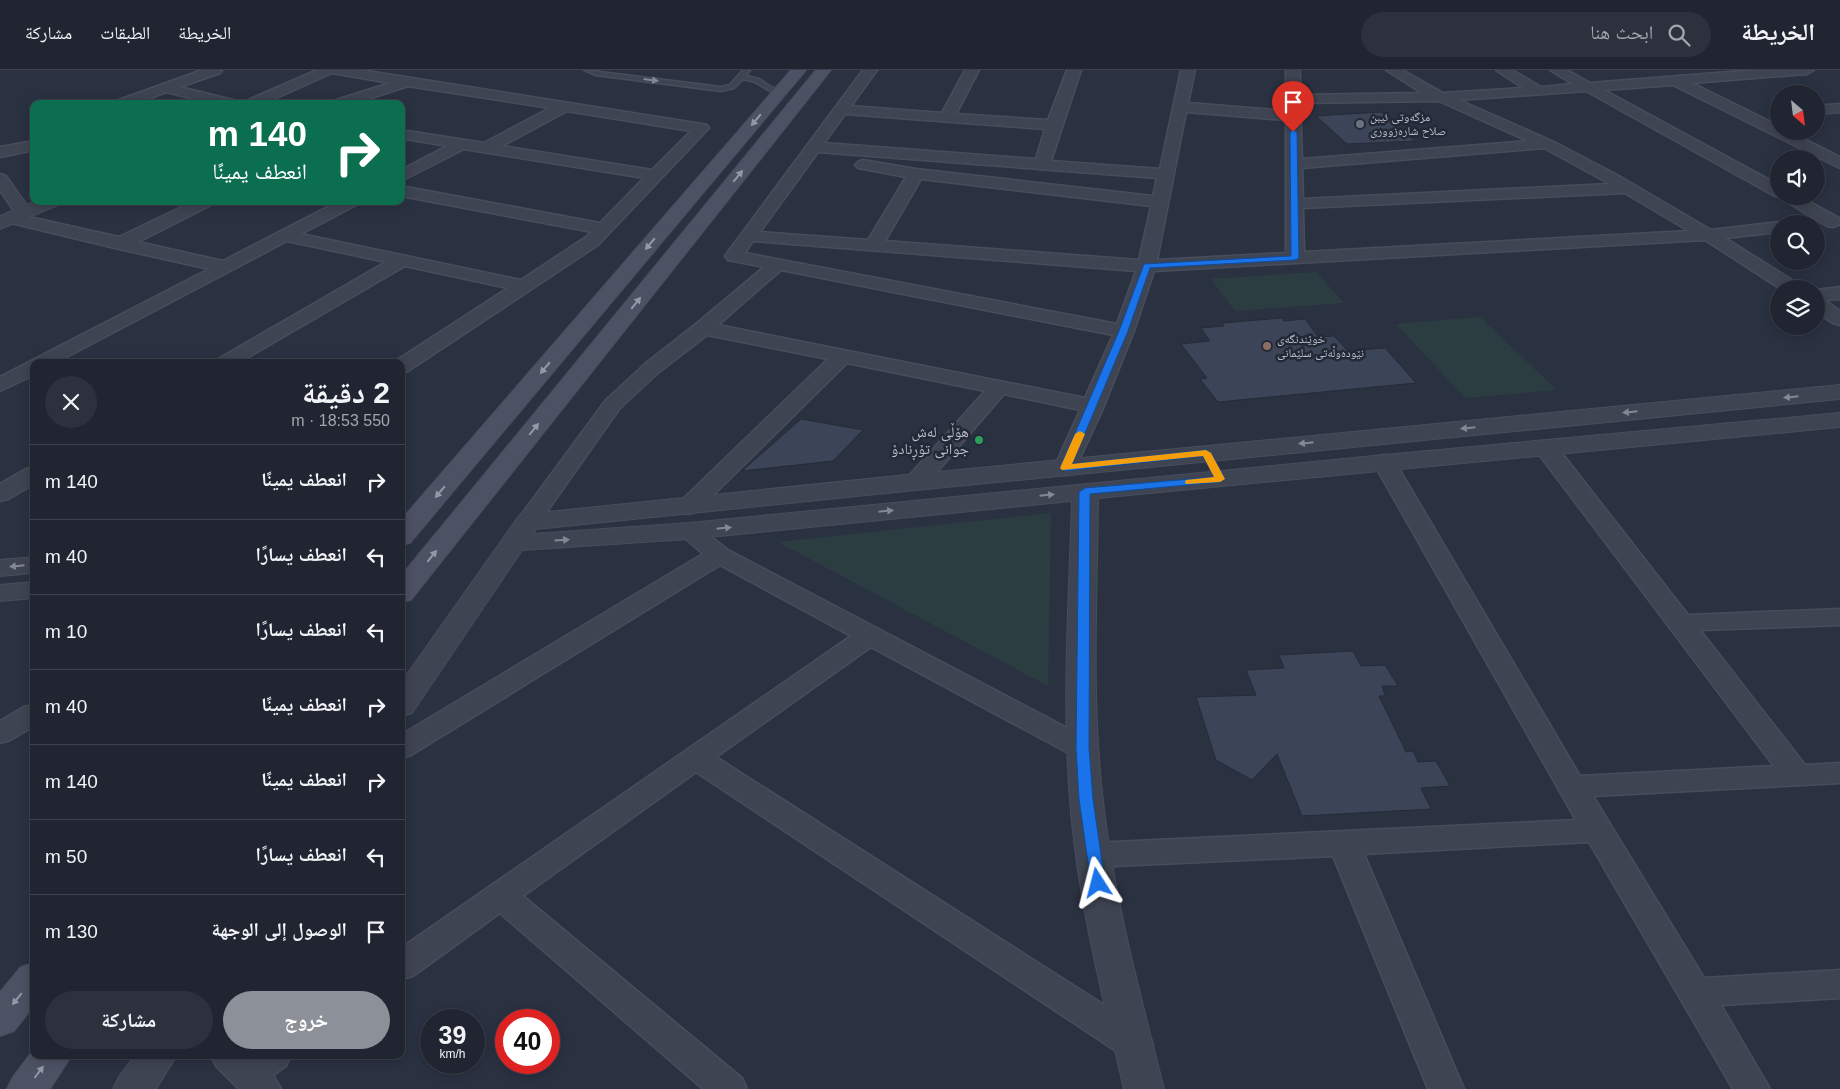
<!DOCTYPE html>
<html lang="ar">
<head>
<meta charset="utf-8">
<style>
	body { margin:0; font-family:Arial,"Noto Naskh Arabic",sans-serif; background:#2d313d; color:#f1f3f6; direction:rtl; height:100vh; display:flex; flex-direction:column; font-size:19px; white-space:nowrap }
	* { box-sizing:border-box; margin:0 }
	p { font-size:16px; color:#a2a5ab }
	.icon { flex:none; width:28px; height:28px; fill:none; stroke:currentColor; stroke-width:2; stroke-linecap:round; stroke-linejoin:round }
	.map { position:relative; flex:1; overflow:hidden; direction:ltr }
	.sheet { position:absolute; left:30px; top:289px; width:375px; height:700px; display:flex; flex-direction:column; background:#202531; border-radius:10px; box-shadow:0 2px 12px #0003,0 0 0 1px #3d424d; direction:rtl }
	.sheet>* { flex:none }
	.top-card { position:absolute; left:30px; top:30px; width:375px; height:105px; border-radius:10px; box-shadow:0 2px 12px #0003,0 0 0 1px #3d424d; direction:rtl; background:#0b6e4f; color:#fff; overflow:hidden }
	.needle { width:32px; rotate:152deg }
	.fabs { position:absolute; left:1770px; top:15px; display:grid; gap:10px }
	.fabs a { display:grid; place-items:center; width:55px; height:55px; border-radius:50%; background:#202531; box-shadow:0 2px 12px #0003,0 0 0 1px #3d424d; font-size:25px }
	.speed { position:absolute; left:420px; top:939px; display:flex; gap:10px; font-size:25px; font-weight:700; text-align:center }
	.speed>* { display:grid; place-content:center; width:65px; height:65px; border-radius:50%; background:#202531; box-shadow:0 2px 12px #0003,0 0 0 1px #3d424d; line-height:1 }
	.speed small { font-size:12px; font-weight:400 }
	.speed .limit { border:8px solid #d22; background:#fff; color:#111 }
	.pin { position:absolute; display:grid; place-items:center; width:42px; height:42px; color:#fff; margin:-51px -21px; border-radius:50% 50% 50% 0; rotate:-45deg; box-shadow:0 0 5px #0007 }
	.pin .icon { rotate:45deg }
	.me { position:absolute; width:55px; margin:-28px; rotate:351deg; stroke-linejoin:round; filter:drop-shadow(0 0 4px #0008) }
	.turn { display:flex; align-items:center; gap:18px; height:105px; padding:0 15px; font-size:22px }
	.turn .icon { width:65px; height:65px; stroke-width:2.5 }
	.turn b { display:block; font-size:35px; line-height:42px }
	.round { display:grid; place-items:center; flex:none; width:52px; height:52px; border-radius:26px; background:#2d313d }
	.summary { display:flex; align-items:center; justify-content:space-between; height:85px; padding:0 15px }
	h1 { font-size:30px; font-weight:700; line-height:38px }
	.primary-button { display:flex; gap:10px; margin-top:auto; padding:10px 15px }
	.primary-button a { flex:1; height:58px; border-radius:30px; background:#8c9099; color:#fff; font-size:20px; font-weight:700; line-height:58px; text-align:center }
	.primary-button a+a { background:#2d313d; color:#f1f3f6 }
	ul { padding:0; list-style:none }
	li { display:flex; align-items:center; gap:15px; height:75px; padding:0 15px; border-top:1px solid #3d424d }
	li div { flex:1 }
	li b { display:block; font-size:19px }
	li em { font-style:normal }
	header { display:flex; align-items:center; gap:30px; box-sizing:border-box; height:70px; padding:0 25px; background:#202531; border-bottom:1px solid #3d424d }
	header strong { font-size:24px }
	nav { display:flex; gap:28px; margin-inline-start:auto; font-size:18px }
	.search { width:350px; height:45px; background:#2d313d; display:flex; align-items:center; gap:12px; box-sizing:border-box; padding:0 18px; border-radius:28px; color:#a2a5ab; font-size:19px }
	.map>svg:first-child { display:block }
</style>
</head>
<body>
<header>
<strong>الخريطة</strong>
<div class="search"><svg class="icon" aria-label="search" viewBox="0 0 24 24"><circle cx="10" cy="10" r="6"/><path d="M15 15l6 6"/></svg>ابحث هنا</div>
<nav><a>الخريطة</a><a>الطبقات</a><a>مشاركة</a></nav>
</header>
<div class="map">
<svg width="1840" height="1019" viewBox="0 0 1840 1019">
	<rect width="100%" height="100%" fill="#2a3141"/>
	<g fill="#2c3d42">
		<polygon points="1316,202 1344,233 1235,241 1211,209"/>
		<polygon points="1480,247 1557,320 1465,328 1396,254"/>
		<polygon points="1051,443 1048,616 778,472"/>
	</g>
	<g fill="#3c4557" stroke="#252b39">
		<polygon points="1381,42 1415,71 1347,74 1316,46"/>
		<polygon points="1282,248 1284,251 1305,249 1318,267 1334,266 1348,281 1385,278 1416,313 1218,332 1200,309 1207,308 1181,274 1210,271 1201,258 1224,256 1222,253"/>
		<polygon points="801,349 863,360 833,391 742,401"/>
		<polygon points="1353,581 1361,596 1385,595 1398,616 1382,616 1385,626 1379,626 1406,682 1413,681 1418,692 1436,691 1450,716 1421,718 1431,739 1302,746 1277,684 1252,710 1216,690 1196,627 1256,625 1246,600 1284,598 1279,585"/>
	</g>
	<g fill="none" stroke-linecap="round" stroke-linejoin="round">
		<g stroke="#484d5b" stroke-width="3">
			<polygon id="service" points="584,0 721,17 730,15 743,0 750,0 746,6 759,9 782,24 777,25 755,12 743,9 734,18 721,21 595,5"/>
		</g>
		<g stroke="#484d5b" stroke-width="3">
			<g id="minor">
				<polygon points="202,0 222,0 220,3 180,17 237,31 239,34 214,34 166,22 135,34 114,34 116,31"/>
				<path d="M317 0H361L702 54 707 55 709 58 598 175 408 301 401 303V292H394L508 218 405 196 240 292H217L220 288 386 192 287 171 57 292H34V305L0 321V307L209 199 119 179 7 152 5 148 7 144H16L0 120V104L6 106 32 143 29 147 119 167 194 131H215L213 134 138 172 223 191 339 131H360L358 134 301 164 521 210 586 167 592 162 401 126V116L600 153 644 108 464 79 401 111V100L447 76 401 68V60L484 73 550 38 408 16 353 34H331L333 31 390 13 332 3 263 34H244L246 31ZM567 41 691 61 652 100 502 76Z"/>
				<path d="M863 0H877L851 36 942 43 965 0H979L956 44 1048 50 1067 0H1081L1051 91 1160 99 1181 0H1195L1188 33 1286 41V0H1300V25L1422 23 1386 0H1402L1443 23 1523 18 1496 0H1512L1541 17 1573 14 1550 0H1567L1590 13 1755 0H1814L1807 4 1692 13 1779 56V61H1788L1840 87V98L1673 15 1604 20 1779 115V126H1799L1839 148 1840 154 1833 157 1827 156 1779 127 1773 125 1586 21 1459 30 1554 72 1617 105 1711 160 1779 152 1785 153 1779 154V162L1725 168 1800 215 1803 219H1781L1705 170 1154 201 1134 261 1104 336 1073 403 1065 405 1057 403 1054 398 1080 340 1004 324 924 417 916 419 908 417 905 412 908 407 985 321 847 293 696 442 688 444 680 442 676 437 680 432 828 289 707 265 659 302 620 338 536 457 528 459 520 457 516 452 606 330 645 294 696 254 764 197 728 190 725 186ZM1439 31 1528 71 1302 89 1300 33ZM1186 42 1286 50V183L1157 190ZM845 44 1045 59 1036 89 824 73ZM1544 78 1610 114 1303 129 1302 98ZM818 82 1157 108 1153 126 916 99 863 90 858 92 855 95 858 98 906 107 868 170 760 162ZM921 109 1151 136 1139 190 885 171ZM1625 123 1689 161 1304 182 1303 138ZM753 171 1136 201 1117 254 745 183ZM781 200 1113 265 1085 328 718 255Z"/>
				<polygon points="1840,34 1840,42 1816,44 1816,36"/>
				<polygon points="34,71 34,80 0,87 0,77"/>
				<polygon points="1840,217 1840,229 1825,230 1840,241 1840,255 1833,253 1816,242 1816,220"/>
				<polygon points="1546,371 1554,373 1688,545 1840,539 1840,555 1700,560 1805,695 1840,693 1840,713 1593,726 1704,908 1840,900 1840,928 1721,935 1770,1019 1733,1019 1589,772 1364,784 1464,1019 1428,1019 1333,786 1093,797 1082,793 1077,785 1082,777 1093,773 1576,750 1373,392 1376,387 1384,385 1392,387 1395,392 1580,706 1774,696 1538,383 1535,378 1538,373"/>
				<polygon points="34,397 34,414 8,429 0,431 0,414 26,399"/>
				<polygon points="689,454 697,456 728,480 1092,671 1096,678 1092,685 1082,688 1072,685 871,577 716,687 1148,963 1153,974 1148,985 1135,989 1122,985 696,702 523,826 742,1008 747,1019 703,1019 500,843 413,906 401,909 401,878 851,566 720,495 411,685 401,688 401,665 703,484 677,461 681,456"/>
				<polygon points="34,635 34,656 10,670 0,673 0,651 24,637"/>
				<polygon points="211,985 291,985 286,996 273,1005 281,1019 239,1019 216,996"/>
			</g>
		</g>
		<g stroke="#484d5b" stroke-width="2">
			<g id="tertiary">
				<polygon points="36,131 61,131 58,135 0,159 0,146"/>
				<path d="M1840 315V329L916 420 536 459 533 464 689 453 1384 385 1840 343V357L1098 428C1097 528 1091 631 1103 731 1114 829 1140 924 1164 1019H1124C1102 923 1077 827 1070 729 1062 630 1069 530 1072 431L689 469 522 480 412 643 401 646V613L519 446 528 444 916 404Z"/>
				<polygon points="34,487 34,503 0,506 0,490"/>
				<polygon points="34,512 34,528 0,531 0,515"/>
				<polygon points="135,985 177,985 156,1019 113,1019 119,1007"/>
			</g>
		</g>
		<g stroke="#484d5b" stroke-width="2">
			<g id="secondary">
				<polygon points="791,0 806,0 410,473 401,475 401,450"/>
				<polygon points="816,0 831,0 411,530 401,532 401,506"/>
				<polygon points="34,893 34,936 14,961 0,966 0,922 21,897"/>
				<polygon points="34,979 34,985 72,985 50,1019 7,1019 13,1007"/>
			</g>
		</g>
		<use href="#service" fill="#3e4451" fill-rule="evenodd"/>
		<use href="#minor" fill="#3e4451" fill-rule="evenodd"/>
		<use href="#tertiary" fill="#3e4451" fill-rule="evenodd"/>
		<use href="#secondary" fill="#4c5264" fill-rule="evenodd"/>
	</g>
	<defs><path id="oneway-solid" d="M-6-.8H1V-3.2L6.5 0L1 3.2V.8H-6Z" transform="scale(1.25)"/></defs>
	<g fill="#838894">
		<use href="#oneway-solid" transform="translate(651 10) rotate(7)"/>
		<use href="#oneway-solid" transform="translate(1791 327) rotate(174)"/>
		<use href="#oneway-solid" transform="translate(1630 342) rotate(174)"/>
		<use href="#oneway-solid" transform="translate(1468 358) rotate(174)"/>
		<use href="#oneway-solid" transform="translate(1306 373) rotate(174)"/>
		<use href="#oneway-solid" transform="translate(1047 425) rotate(-6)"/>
		<use href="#oneway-solid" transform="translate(886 441) rotate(-6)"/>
		<use href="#oneway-solid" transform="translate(724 458) rotate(-6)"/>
		<use href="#oneway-solid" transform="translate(562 470) rotate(-4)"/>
		<use href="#oneway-solid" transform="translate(17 496) rotate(174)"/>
	</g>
	<g fill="#9499a7">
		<use href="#oneway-solid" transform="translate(756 50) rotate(130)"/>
		<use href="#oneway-solid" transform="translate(738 106) rotate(-51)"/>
		<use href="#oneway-solid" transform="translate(650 174) rotate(130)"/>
		<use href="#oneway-solid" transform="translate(636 233) rotate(-51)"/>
		<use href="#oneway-solid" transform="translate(545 298) rotate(130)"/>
		<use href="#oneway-solid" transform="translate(534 359) rotate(-51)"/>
		<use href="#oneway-solid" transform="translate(440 422) rotate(130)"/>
		<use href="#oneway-solid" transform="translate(432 486) rotate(-51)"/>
		<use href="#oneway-solid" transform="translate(17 929) rotate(129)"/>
		<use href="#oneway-solid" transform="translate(39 1002) rotate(-53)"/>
	</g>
	<polygon fill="#1a73e8" stroke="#114b97" points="1293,60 1297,62 1299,188 1295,190 1150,198 1128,261 1072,394 1206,380 1211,383 1225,409 1220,412 1090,424 1089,678 1093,729 1105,813 1103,817 1098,819 1093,817 1091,813 1079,729 1076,678 1079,422 1085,418 1214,407 1203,386 1065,401 1060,398 1119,261 1144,194 1291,186 1290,62"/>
	<polygon fill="#f59e0b" points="1080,361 1085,364 1072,394 1206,380 1211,383 1225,409 1220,412 1186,414 1185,412 1186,410 1214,407 1203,386 1062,400 1060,398 1075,364"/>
	<circle fill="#6b7280" stroke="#232937" stroke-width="2" cx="1360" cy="54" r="5"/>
	<circle fill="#8d6e63" stroke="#232937" stroke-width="2" cx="1267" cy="276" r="5"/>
	<circle fill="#2e9e5b" stroke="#232937" stroke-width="2" cx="979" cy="370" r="5"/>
	<g text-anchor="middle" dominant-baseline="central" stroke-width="5" stroke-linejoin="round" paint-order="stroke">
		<g font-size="12" fill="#bbbfcb" stroke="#232937" text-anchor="start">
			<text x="1370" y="47">مزگەوتی ئیبن<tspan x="1370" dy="14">صلاح شارەزووری</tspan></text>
			<text x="1277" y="269">خوێندنگەی<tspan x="1277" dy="14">نێوده‌وڵه‌تی سلێمانی</tspan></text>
		</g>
		<g font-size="15" fill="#bbbfcb" stroke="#232937" text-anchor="end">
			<text x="969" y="361">ھۆڵی لەش<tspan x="969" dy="17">جوانی تۆڕنادۆ</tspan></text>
		</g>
	</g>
</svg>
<div class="fabs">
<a><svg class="needle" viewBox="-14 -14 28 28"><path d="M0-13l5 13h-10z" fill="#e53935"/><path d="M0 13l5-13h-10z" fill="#a2a5ab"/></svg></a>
<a><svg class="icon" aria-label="sound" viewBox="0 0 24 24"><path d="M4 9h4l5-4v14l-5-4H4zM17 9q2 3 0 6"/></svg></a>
<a><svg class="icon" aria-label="search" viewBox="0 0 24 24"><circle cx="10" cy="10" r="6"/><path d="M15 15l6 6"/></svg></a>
<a><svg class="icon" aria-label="layers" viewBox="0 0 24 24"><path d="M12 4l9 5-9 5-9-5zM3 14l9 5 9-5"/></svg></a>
</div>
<div class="speed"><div>39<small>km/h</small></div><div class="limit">40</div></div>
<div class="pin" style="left:1293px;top:62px;background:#d93025"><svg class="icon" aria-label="arrive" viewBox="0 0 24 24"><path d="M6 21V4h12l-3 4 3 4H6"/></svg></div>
<svg class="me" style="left:1098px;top:813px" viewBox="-20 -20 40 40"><path d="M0-17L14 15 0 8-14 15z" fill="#1a73e8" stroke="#fff" stroke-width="4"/></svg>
<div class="top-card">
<div class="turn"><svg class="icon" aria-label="right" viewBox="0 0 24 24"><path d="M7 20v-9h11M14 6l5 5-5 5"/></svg><div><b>140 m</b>انعطف يمينًا</div></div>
</div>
<section class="sheet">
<div class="summary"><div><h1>2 دقيقة</h1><p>550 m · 18:53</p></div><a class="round"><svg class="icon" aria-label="close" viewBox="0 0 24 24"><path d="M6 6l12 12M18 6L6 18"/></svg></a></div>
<ul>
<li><svg class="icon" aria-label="right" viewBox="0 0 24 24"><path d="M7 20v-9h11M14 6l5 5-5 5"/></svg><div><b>انعطف يمينًا</b></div><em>140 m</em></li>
<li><svg class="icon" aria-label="left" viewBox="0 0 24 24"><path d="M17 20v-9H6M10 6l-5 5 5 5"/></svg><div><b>انعطف يسارًا</b></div><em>40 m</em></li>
<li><svg class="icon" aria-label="left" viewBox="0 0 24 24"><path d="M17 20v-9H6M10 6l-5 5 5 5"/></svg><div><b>انعطف يسارًا</b></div><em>10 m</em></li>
<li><svg class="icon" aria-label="right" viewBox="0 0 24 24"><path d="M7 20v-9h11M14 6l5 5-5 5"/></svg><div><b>انعطف يمينًا</b></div><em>40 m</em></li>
<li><svg class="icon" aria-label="right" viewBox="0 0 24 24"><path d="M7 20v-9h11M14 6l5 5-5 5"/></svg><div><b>انعطف يمينًا</b></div><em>140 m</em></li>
<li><svg class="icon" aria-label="left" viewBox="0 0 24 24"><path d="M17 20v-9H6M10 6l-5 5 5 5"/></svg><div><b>انعطف يسارًا</b></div><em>50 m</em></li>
<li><svg class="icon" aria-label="arrive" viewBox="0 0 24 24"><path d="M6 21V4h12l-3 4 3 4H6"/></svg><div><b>الوصول إلى الوجهة</b></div><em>130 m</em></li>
</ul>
<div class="primary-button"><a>خروج</a><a>مشاركة</a></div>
</section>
</div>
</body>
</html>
